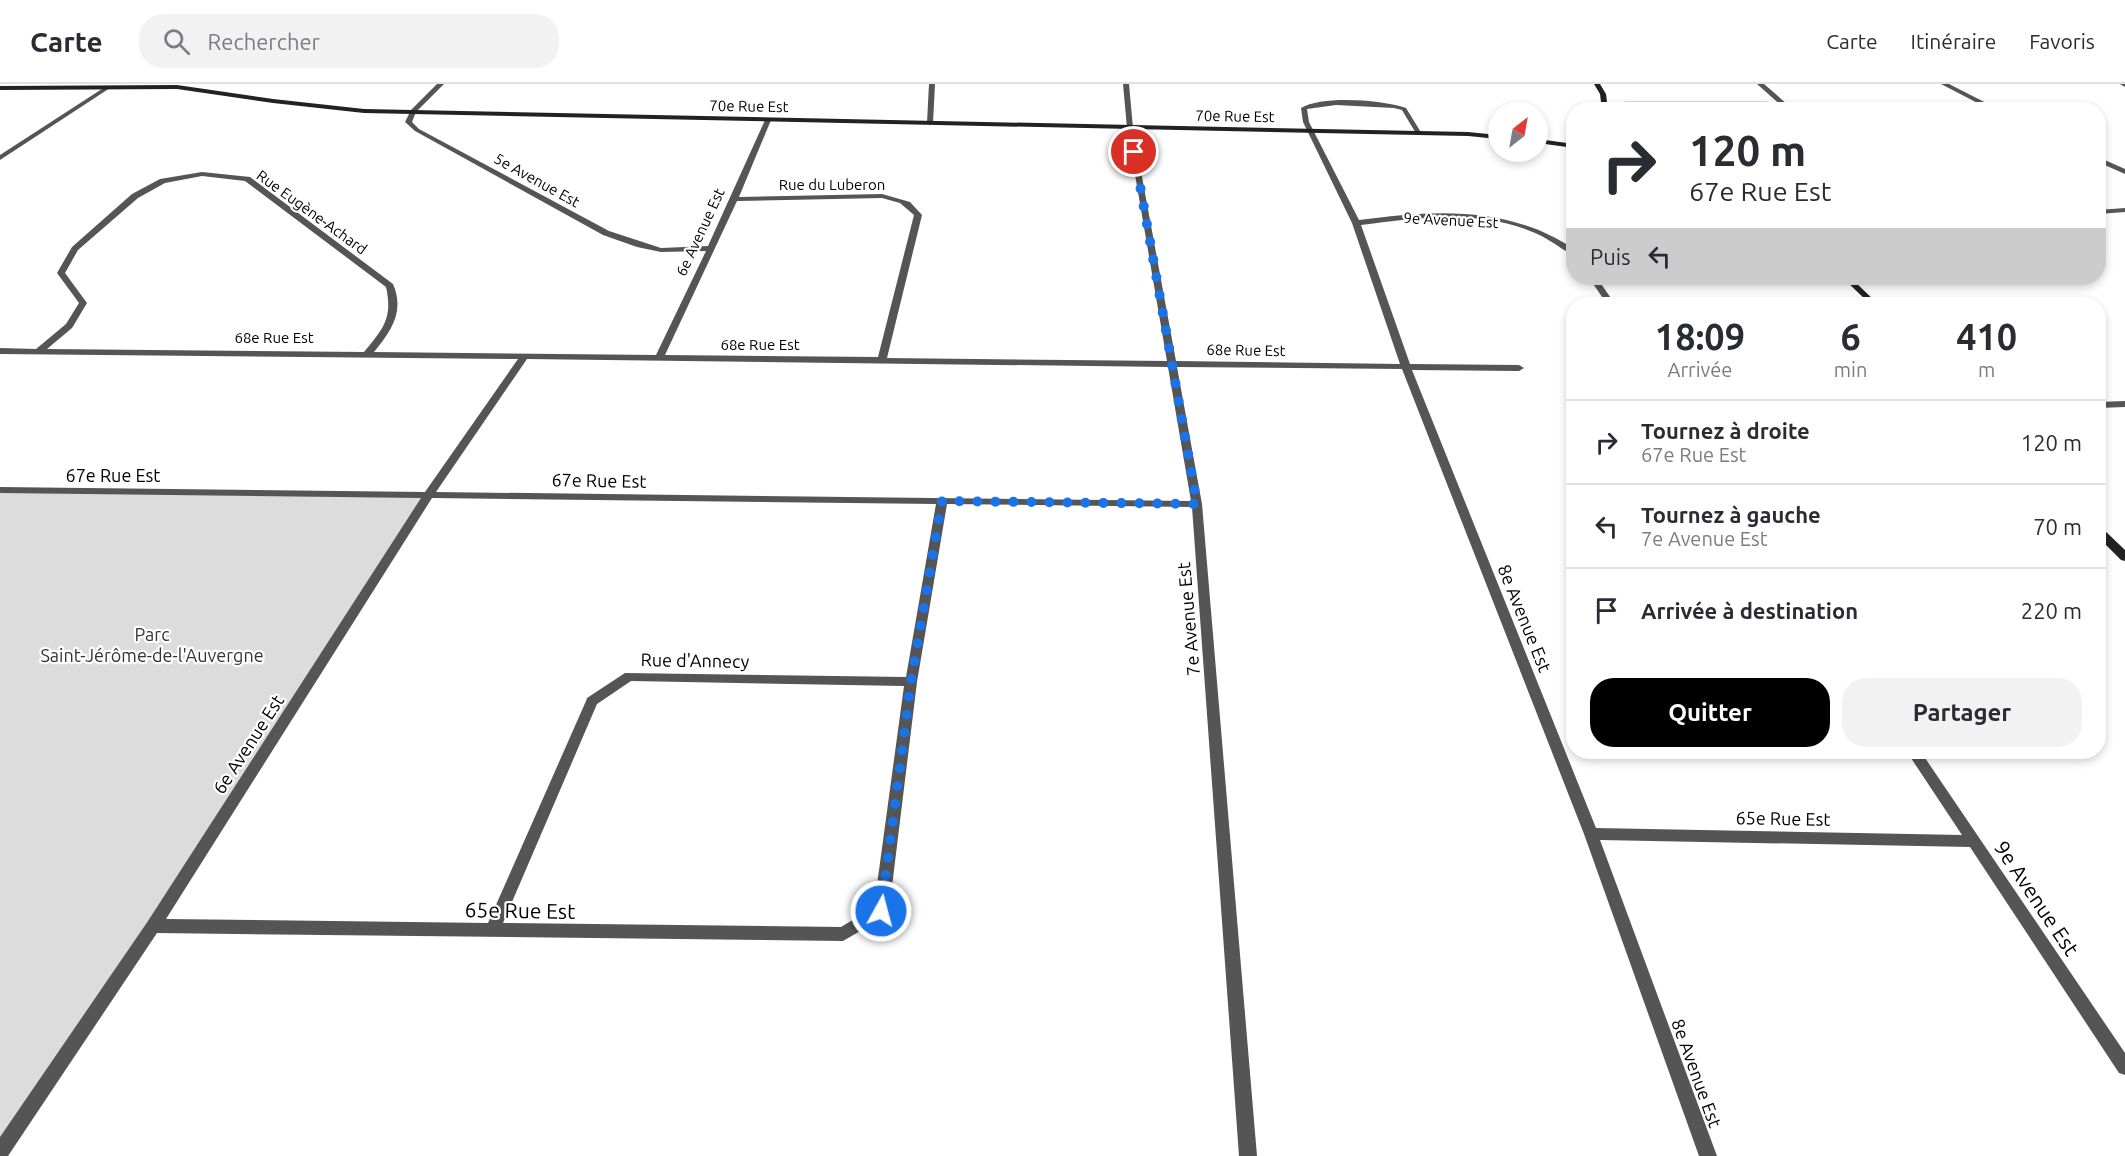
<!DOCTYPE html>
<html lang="fr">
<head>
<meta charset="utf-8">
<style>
	body { margin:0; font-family:Ubuntu,sans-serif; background:#f2f2f3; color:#2b2b33; height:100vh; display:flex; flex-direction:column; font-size:22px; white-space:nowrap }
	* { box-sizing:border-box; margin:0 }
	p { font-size:20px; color:#7c7c81 }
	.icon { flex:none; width:33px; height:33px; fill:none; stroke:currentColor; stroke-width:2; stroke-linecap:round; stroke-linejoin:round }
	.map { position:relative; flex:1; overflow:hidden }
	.side { position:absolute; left:1566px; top:213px; width:540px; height:462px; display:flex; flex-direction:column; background:#fff; border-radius:24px; box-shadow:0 3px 9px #0003 }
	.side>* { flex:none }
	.hud { position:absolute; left:1566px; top:18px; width:540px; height:183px; border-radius:24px; box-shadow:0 3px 9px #0003; background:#fff; color:#2b2b33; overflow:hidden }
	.needle { width:39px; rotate:31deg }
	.fabs { position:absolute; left:1488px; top:18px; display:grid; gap:12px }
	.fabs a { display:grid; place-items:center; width:60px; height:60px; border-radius:50%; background:#fff; box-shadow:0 3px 9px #0003; font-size:30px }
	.pin { position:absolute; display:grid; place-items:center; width:51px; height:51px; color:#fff; margin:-26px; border:3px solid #fff; border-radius:50%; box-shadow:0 2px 6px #0007 }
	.me { position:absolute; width:66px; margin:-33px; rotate:7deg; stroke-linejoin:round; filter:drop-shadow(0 0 4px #0008) }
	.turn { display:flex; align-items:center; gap:21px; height:126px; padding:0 24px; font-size:27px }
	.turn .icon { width:78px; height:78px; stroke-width:2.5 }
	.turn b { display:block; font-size:42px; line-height:51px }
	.then { display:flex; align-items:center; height:57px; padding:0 24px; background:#0003; gap:12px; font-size:22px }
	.eta { display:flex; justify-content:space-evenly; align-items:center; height:102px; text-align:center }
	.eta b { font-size:36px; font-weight:700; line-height:42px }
	.primary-button { display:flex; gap:12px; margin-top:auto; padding:12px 24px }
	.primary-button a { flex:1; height:69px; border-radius:24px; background:#000; color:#fff; font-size:24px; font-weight:700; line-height:69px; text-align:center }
	.primary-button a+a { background:#f2f2f3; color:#2b2b33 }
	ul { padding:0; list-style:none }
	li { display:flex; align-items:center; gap:18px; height:84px; padding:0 24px; border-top:2px solid #e1e1e2 }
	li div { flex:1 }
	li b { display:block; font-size:22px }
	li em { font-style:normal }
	header { display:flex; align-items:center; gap:36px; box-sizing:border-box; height:84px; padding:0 30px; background:#fff; border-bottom:2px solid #e1e1e2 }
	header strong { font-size:28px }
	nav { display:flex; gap:33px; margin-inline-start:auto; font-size:21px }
	.search { width:420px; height:54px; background:#f2f2f3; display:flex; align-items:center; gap:15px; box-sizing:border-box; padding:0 21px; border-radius:24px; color:#7c7c81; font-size:22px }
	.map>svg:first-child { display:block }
</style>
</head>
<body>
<header>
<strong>Carte</strong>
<div class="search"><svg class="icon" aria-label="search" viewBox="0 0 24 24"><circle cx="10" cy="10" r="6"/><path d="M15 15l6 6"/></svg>Rechercher</div>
<nav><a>Carte</a><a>Itinéraire</a><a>Favoris</a></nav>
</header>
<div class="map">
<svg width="2125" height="1072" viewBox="0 0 2125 1072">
	<rect width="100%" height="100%" fill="#fff"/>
	<g fill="#dcdcdc">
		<polygon points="1624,17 1767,17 1778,25 1627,25"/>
		<polygon points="0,406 429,410 0,1068"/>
	</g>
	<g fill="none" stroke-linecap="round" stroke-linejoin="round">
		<g fill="#555" fill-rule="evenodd">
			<path d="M437 0H444L416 28 412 38 419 45 609 147 661 164 708 162 765 36 768 34 771 36 739 113 882 110 910 118 922 131 887 274 1167 277 1127 44 1123 0H1129L1133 44 1176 277 1400 280 1352 139 1303 38 1301 24C1323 11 1382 16 1406 24L1422 50 1421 51H1417L1402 26 1394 24 1336 21 1307 25 1309 38 1359 136C1434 126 1508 121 1574 165V171C1565 168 1558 161 1550 157 1543 152 1533 148 1525 145 1474 126 1413 134 1361 141L1410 280 1519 281 1524 284 1519 287 1412 286 1596 744 1962 751 1907 668H1921L2125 969V991L2119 989 1970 763 1600 756 1717 1072H1699L1584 750 1402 285 1177 283 1202 420 1257 1072H1239L1192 423 947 420 917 598 889 827 886 832 843 857 157 849 8 1072H0V1053L148 837 421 414 0 409V403L425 408 518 275 0 270V264L36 265 66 240 79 219 57 189 72 163 132 110 160 95 202 88 250 93 393 200C405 228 391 247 374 268L656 271 706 167 661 168 637 163 603 151 415 47 405 38 411 26ZM202 92 245 97 386 203C393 234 383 245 364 268L47 265 72 244 87 219 65 189 78 166 138 114 165 99ZM882 114 900 119 914 131 878 273 665 271 737 117ZM527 275 1168 283 1191 417 436 408ZM432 414 936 420 906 593 625 589 587 614 586 617 488 839 166 835ZM631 597 904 602 874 823 841 843 503 839 597 620Z"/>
			<polygon points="929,0 935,0 933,39 930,41 927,39"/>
			<polygon points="1757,0 1764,0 1794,26 1786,26"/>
			<polygon points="1941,0 1949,0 2000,26 1991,26"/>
			<polygon points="2120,0 2125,0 2125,3"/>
			<polygon points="105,3 110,4 0,76 0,71"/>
			<polygon points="2098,73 2125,85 2125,90 2098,78"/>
			<polygon points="2125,124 2125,128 2098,130 2098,126"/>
			<polygon points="1589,194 1597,194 1615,220 1607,220"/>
			<polygon points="2125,317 2125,323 2098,324 2098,318"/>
		</g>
		<g fill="#222" fill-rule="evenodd">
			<polygon points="1594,0 1600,0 1606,10 1608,26 1602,26 1600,10"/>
			<polygon points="177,1 273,15 364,25 1468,48 1498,51 1498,55 1468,52 364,29 273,19 177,5 0,6 0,2"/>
			<polygon points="1538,55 1574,60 1574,64 1538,59"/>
			<polygon points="1843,194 1851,194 1878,220 1870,220"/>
			<polygon points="2098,443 2102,444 2125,466 2125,477 2121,476 2098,453"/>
		</g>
	</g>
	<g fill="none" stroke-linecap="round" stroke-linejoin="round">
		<polyline stroke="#1a73e8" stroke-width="10" stroke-dasharray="0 18" points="881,827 911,598 942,417 1197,420 1134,68"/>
	</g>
	<g text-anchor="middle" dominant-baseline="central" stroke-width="4.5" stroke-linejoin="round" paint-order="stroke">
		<g font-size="15" fill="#000" stroke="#fff">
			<text transform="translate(749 22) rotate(1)">70e Rue Est</text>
			<text transform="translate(1235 32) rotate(1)">70e Rue Est</text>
			<text transform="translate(537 96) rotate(29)">5e Avenue Est</text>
			<text x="832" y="100">Rue du Luberon</text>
			<text transform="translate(312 128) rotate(36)">Rue Eugène-Achard</text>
			<text transform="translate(1451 136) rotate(3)">9e Avenue Est</text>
			<text transform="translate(700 148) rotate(-65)">6e Avenue Est</text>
			<text x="274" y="253">68e Rue Est</text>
			<text x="760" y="260">68e Rue Est</text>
			<text transform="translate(1246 266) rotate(1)">68e Rue Est</text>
		</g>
		<g font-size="18" fill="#000" stroke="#fff">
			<text x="113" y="391">67e Rue Est</text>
			<text transform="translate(599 396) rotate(1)">67e Rue Est</text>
			<text transform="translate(1525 534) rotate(68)">8e Avenue Est</text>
			<text transform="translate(1188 535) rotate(-95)">7e Avenue Est</text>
			<text transform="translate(695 576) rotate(1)">Rue d'Annecy</text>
			<text transform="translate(248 660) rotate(-57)">6e Avenue Est</text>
			<text transform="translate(1783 734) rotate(1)">65e Rue Est</text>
			<text transform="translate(1697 989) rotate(70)">8e Avenue Est</text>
		</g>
		<g font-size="18" fill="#333" stroke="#fff">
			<text x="152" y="550">Parc<tspan x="152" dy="21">Saint-Jérôme-de-l'Auvergne</tspan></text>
		</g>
		<g font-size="21" fill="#000" stroke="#fff">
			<text transform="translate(2037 814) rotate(56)">9e Avenue Est</text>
			<text transform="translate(520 826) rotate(1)">65e Rue Est</text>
		</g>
	</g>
</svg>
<div class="fabs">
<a><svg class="needle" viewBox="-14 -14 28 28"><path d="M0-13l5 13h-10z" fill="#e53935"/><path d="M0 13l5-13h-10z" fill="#7c7c81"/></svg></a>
</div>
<div class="pin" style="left:1134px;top:68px;background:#d93025"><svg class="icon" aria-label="arrive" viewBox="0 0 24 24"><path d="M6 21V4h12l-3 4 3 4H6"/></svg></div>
<svg class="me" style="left:881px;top:827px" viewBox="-20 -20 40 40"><circle r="17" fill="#1a73e8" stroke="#fff" stroke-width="3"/><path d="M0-11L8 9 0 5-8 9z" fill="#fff"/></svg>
<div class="hud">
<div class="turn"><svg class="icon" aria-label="right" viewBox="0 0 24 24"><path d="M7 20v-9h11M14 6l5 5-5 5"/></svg><div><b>120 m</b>67e Rue Est</div></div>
<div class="then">Puis<svg class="icon" aria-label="left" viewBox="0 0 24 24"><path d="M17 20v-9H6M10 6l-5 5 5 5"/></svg></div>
</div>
<section class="side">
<div class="eta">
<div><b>18:09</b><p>Arrivée</p></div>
<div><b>6</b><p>min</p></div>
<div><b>410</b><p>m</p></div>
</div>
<ul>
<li><svg class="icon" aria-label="right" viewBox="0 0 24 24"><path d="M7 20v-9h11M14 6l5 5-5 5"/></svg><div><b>Tournez à droite</b><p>67e Rue Est</p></div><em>120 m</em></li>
<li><svg class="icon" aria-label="left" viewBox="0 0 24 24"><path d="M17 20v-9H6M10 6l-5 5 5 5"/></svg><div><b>Tournez à gauche</b><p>7e Avenue Est</p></div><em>70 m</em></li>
<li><svg class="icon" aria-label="arrive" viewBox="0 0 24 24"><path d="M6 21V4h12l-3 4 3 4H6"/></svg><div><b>Arrivée à destination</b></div><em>220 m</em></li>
</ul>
<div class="primary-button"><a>Quitter</a><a>Partager</a></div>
</section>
</div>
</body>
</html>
